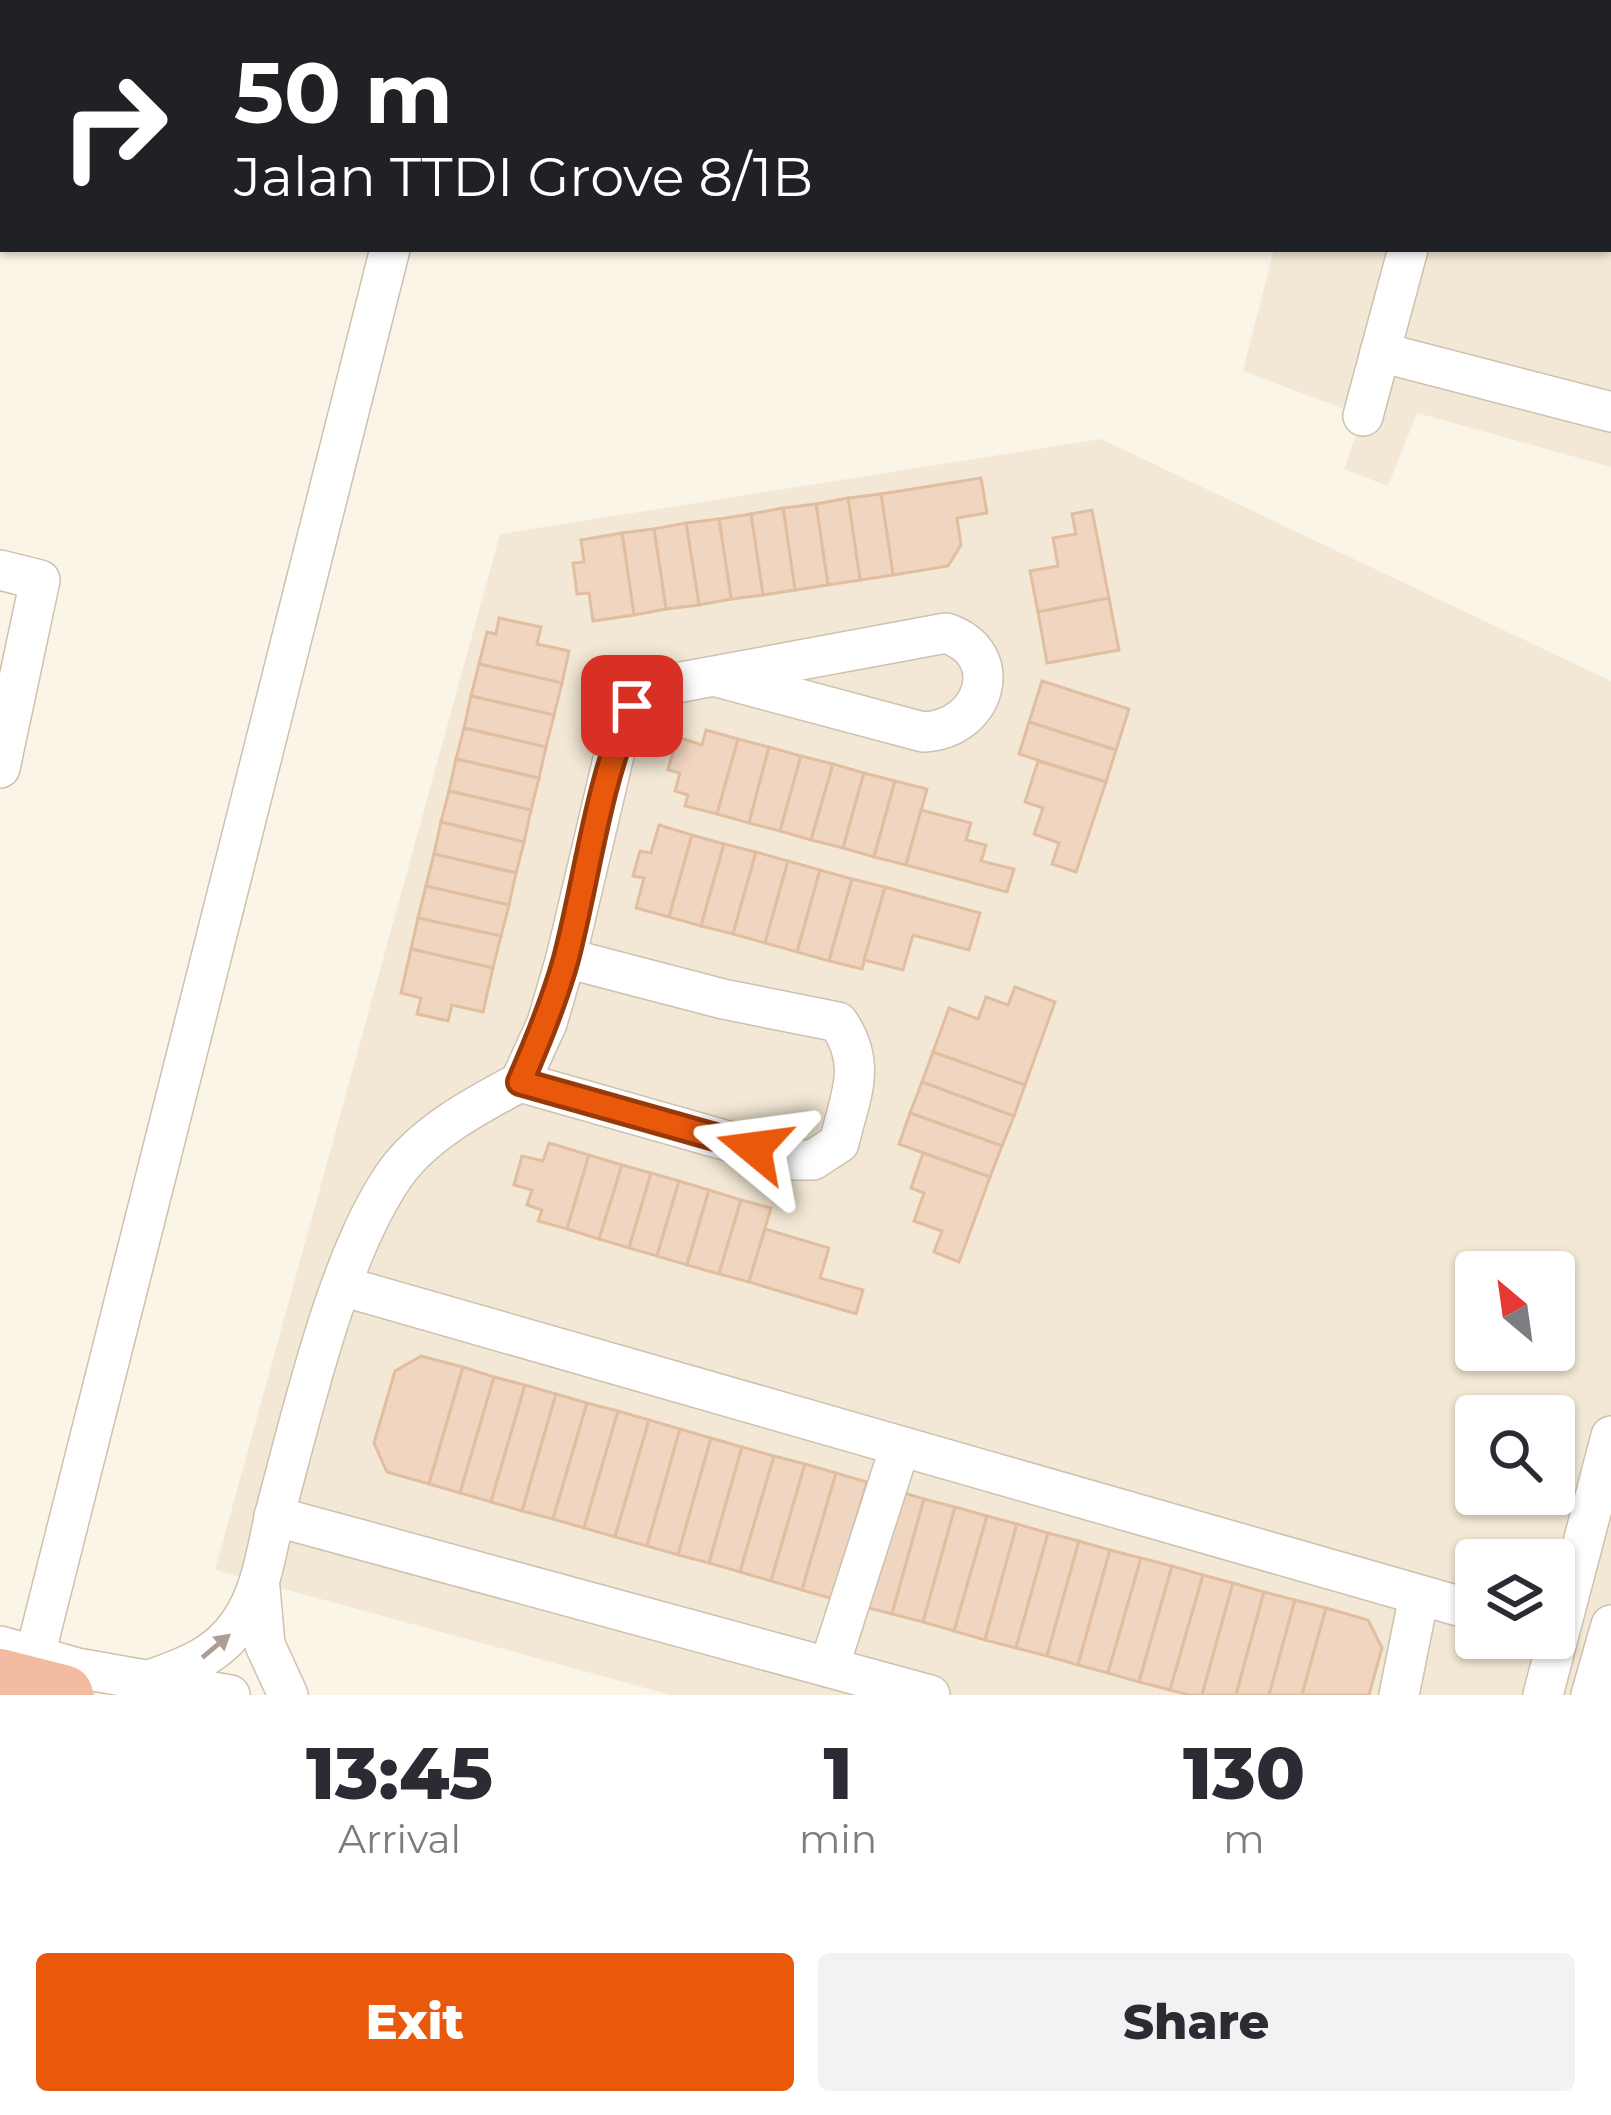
<!DOCTYPE html>
<html lang="en">
<head>
<meta charset="utf-8">
<style>
	body { margin:0; font-family:Montserrat,sans-serif; background:#f2f2f3; color:#2b2b33; height:100vh; display:flex; flex-direction:column; font-size:45px; white-space:nowrap }
	* { box-sizing:border-box; margin:0 }
	p { font-size:39px; color:#7c7c81 }
	.icon { flex:none; width:66px; height:66px; fill:none; stroke:currentColor; stroke-width:2; stroke-linecap:round; stroke-linejoin:round }
	.map { position:relative; height:1695px; overflow:hidden }
	.sheet { display:flex; flex-direction:column; background:#fff; flex:1 }
	.sheet>* { flex:none }
	.hud { position:absolute; left:0px; top:0px; width:1611px; height:252px; box-shadow:0 3px 9px #0004; background:#202124; color:#fff; overflow:hidden }
	.needle { width:78px; rotate:331deg }
	.controls { position:absolute; left:1455px; top:1251px; display:grid; gap:24px }
	.controls a { display:grid; place-items:center; width:120px; height:120px; border-radius:12px; background:#fff; box-shadow:0 3px 9px #0004; font-size:60px }
	.pin { position:absolute; display:grid; place-items:center; width:102px; height:102px; color:#fff; margin:-51px; border-radius:24px; box-shadow:0 6px 18px #0006 }
	.me { position:absolute; width:132px; margin:-66px; rotate:286deg; stroke-linejoin:round; filter:drop-shadow(0 0 9px #0008) }
	.turn { display:flex; align-items:center; gap:42px; height:252px; padding:0 36px; font-size:54px }
	.turn .icon { width:156px; height:156px; stroke-width:2.5 }
	.turn b { display:block; font-size:84px; line-height:102px }
	.eta { display:flex; justify-content:space-evenly; align-items:center; height:204px; text-align:center }
	.eta b { font-size:72px; font-weight:800; line-height:84px }
	.cta { display:flex; gap:24px; margin-top:auto; padding:24px 36px }
	.cta a { flex:1; height:138px; border-radius:12px; background:#ea580c; color:#fff; font-size:48px; font-weight:800; line-height:138px; text-align:center }
	.cta a+a { background:#f2f2f3; color:#2b2b33 }
	.map>svg:first-child { display:block }
</style>
</head>
<body>
<div class="map">
<svg width="1611" height="1695" viewBox="0 0 1611 1695">
	<rect width="100%" height="100%" fill="#fbf5e7"/>
	<g fill="#f3e8d5" fill-rule="evenodd">
		<polygon points="1336,0 1611,0 1611,467 1417,413 1388,486 1344,469 1363,416 1243,371 1274,249 1608,249 1608,3 1335,3"/>
		<path d="M1101 439 1611 681V1695H671L215 1570 500 534ZM1476 1272H1554V1350H1476ZM1476 1416H1554V1494H1476ZM1476 1560H1554V1638H1476Z"/>
	</g>
	<g fill="#f0d6c0" stroke="#e2bea1" stroke-width="3">
		<polygon points="981,478 987,513 957,518 961,545 948,566 893,575 881,494"/>
		<polygon points="881,494 893,575 860,580 848,498"/>
		<polygon points="848,498 860,580 828,585 816,504"/>
		<polygon points="816,504 828,585 795,590 783,508"/>
		<polygon points="783,508 795,590 763,595 751,514"/>
		<polygon points="1092,510 1109,598 1038,612 1030,571 1058,566 1053,538 1076,534 1072,514"/>
		<polygon points="751,514 763,595 731,599 719,519"/>
		<polygon points="719,519 731,599 699,605 686,523"/>
		<polygon points="686,523 699,605 666,609 654,529"/>
		<polygon points="654,529 666,609 634,615 622,533"/>
		<polygon points="622,533 634,615 593,621 589,593 577,594 573,563 584,562 581,540"/>
		<polygon points="1109,598 1119,650 1047,663 1038,612"/>
		<polygon points="499,618 541,627 537,644 569,651 562,683 479,664 487,632 496,634"/>
		<polygon points="479,664 562,683 554,715 471,696"/>
		<polygon points="1042,681 1129,709 1116,750 1029,722"/>
		<polygon points="471,696 554,715 546,747 464,728"/>
		<polygon points="1029,722 1116,750 1106,782 1019,754"/>
		<polygon points="464,728 546,747 539,778 456,759"/>
		<polygon points="706,730 738,739 717,814 685,806 688,795 675,791 680,773 668,770 677,737 702,745"/>
		<polygon points="738,739 769,747 749,823 717,814"/>
		<polygon points="769,747 801,756 780,831 749,823"/>
		<polygon points="801,756 833,764 811,840 780,831"/>
		<polygon points="456,759 539,778 531,810 449,791"/>
		<polygon points="1038,761 1106,782 1076,872 1052,864 1059,843 1034,834 1043,808 1025,802"/>
		<polygon points="833,764 864,773 843,848 811,840"/>
		<polygon points="864,773 895,781 874,857 843,848"/>
		<polygon points="895,781 927,789 906,865 874,857"/>
		<polygon points="449,791 531,810 524,842 441,822"/>
		<polygon points="921,810 971,823 966,840 986,845 981,861 1014,869 1007,892 906,865"/>
		<polygon points="441,822 524,842 516,873 434,854"/>
		<polygon points="659,825 692,835 669,917 636,908 644,878 633,876 640,851 651,853"/>
		<polygon points="692,835 724,844 701,926 669,917"/>
		<polygon points="724,844 756,852 733,934 701,926"/>
		<polygon points="756,852 788,861 765,943 733,934"/>
		<polygon points="434,854 516,873 509,905 426,886"/>
		<polygon points="788,861 820,870 797,952 765,943"/>
		<polygon points="820,870 852,879 829,961 797,952"/>
		<polygon points="852,879 885,887 862,969 829,961"/>
		<polygon points="426,886 509,905 501,936 418,918"/>
		<polygon points="885,887 980,913 969,950 913,935 903,970 864,960"/>
		<polygon points="418,918 501,936 493,968 411,949"/>
		<polygon points="411,949 493,968 483,1012 452,1005 448,1021 417,1014 421,998 401,993"/>
		<polygon points="1015,987 1055,1002 1025,1085 933,1052 949,1008 978,1019 986,997 1008,1005"/>
		<polygon points="933,1052 1025,1085 1014,1116 922,1082"/>
		<polygon points="922,1082 1014,1116 1002,1146 910,1113"/>
		<polygon points="910,1113 1002,1146 990,1177 899,1144"/>
		<polygon points="549,1143 589,1155 567,1229 538,1221 542,1210 527,1205 532,1190 514,1185 522,1156 543,1161"/>
		<polygon points="923,1153 990,1177 959,1262 934,1252 942,1231 914,1221 924,1193 911,1188"/>
		<polygon points="589,1155 622,1165 599,1239 567,1229"/>
		<polygon points="622,1165 651,1173 629,1248 599,1239"/>
		<polygon points="651,1173 679,1181 657,1256 629,1248"/>
		<polygon points="679,1181 709,1190 687,1265 657,1256"/>
		<polygon points="709,1190 741,1200 719,1274 687,1265"/>
		<polygon points="741,1200 771,1208 749,1282 719,1274"/>
		<polygon points="765,1229 829,1248 820,1278 863,1290 856,1314 749,1282"/>
		<polygon points="421,1356 463,1367 429,1484 387,1472 374,1443 395,1371"/>
		<polygon points="463,1367 494,1377 460,1493 429,1484"/>
		<polygon points="494,1377 525,1385 491,1502 460,1493"/>
		<polygon points="525,1385 556,1394 522,1511 491,1502"/>
		<polygon points="556,1394 587,1403 553,1519 522,1511"/>
		<polygon points="587,1403 618,1411 584,1528 553,1519"/>
		<polygon points="618,1411 649,1420 615,1537 584,1528"/>
		<polygon points="649,1420 680,1429 647,1546 615,1537"/>
		<polygon points="680,1429 711,1438 678,1555 647,1546"/>
		<polygon points="711,1438 742,1447 709,1563 678,1555"/>
		<polygon points="742,1447 774,1456 740,1572 709,1563"/>
		<polygon points="774,1456 805,1464 771,1581 740,1572"/>
		<polygon points="805,1464 836,1473 802,1590 771,1581"/>
		<polygon points="836,1473 867,1482 833,1599 802,1590"/>
		<polygon points="894,1490 924,1499 892,1614 861,1606"/>
		<polygon points="924,1499 955,1507 923,1622 892,1614"/>
		<polygon points="955,1507 987,1516 954,1631 923,1622"/>
		<polygon points="987,1516 1017,1524 985,1640 954,1631"/>
		<polygon points="1017,1524 1048,1533 1016,1648 985,1640"/>
		<polygon points="1048,1533 1079,1541 1047,1656 1016,1648"/>
		<polygon points="1079,1541 1110,1550 1078,1665 1047,1656"/>
		<polygon points="1110,1550 1141,1558 1108,1673 1078,1665"/>
		<polygon points="1141,1558 1172,1566 1139,1682 1108,1673"/>
		<polygon points="1172,1566 1203,1575 1170,1690 1139,1682"/>
		<polygon points="1203,1575 1233,1583 1202,1695 1189,1695 1170,1690"/>
		<polygon points="1233,1583 1264,1592 1236,1695 1202,1695"/>
		<polygon points="1264,1592 1295,1600 1269,1695 1236,1695"/>
		<polygon points="1295,1600 1326,1608 1302,1695 1269,1695"/>
		<polygon points="1326,1608 1368,1620 1382,1648 1369,1695 1302,1695"/>
	</g>
	<g fill="none" stroke-linecap="round" stroke-linejoin="round">
		<g stroke="#cfc0b0" stroke-width="42">
			<g id="minor">
				<polyline points="462,3 463,0"/>
				<polyline points="671,3 671,0"/>
				<polyline points="982,3 983,0"/>
				<polyline points="1475,3 1476,0"/>
				<polyline points="1608,118 1611,119"/>
				<polyline points="1380,352 1611,412"/>
				<polyline points="1363,416 1408,249"/>
				<polyline points="0,570 40,580 0,768"/>
				<path d="M520 1082 547 1023 566 958 618 738 632 706 671 684 946 633C1009 654 985 730 923 732L717 677"/>
				<path d="M520 1082 795 1160H813L839 1143C850 1096 868 1065 838 1022L723 999 566 958"/>
				<polyline points="342,1286 1476,1611"/>
				<polyline points="274,1516 930,1695"/>
				<polyline points="260,1588 265,1645 288,1695"/>
				<polyline points="0,1646 77,1668 230,1695"/>
				<polyline points="35,1655 390,249"/>
				<polyline points="829,1667 900,1447"/>
				<path d="M147 1681C183 1668 217 1657 239 1624 264 1589 267 1543 278 1502 304 1406 339 1254 395 1174 424 1133 477 1105 520 1082"/>
				<polyline points="1399,1695 1419,1596"/>
				<polyline points="1543,1695 1611,1436"/>
				<polyline points="1591,1695 1611,1625"/>
			</g>
		</g>
		<g stroke="#d8d2cd" stroke-width="63">
			<polyline id="highway" points="0,1679 63,1695"/>
		</g>
		<use href="#minor" stroke="#fff" stroke-width="39"/>
		<use href="#highway" stroke="#f3bca0" stroke-width="60"/>
	</g>
	<defs><path id="oneway-solid" d="M-6-.8H1V-3.2L6.5 0L1 3.2V.8H-6Z" transform="scale(3)"/></defs>
	<use fill="#ac9e94" href="#oneway-solid" transform="translate(216 1646) rotate(-40)"/>
	<g fill="none" stroke-linecap="round" stroke-linejoin="round">
		<g stroke="#983908" stroke-width="30">
			<path id="route" d="M632 706C597 786 588 874 566 959 554 1002 538 1041 520 1082L754 1148"/>
		</g>
		<use href="#route" stroke="#ea580c" stroke-width="21"/>
	</g>
</svg>
<div class="controls">
<a><svg class="needle" viewBox="-14 -14 28 28"><path d="M0-13l5 13h-10z" fill="#e53935"/><path d="M0 13l5-13h-10z" fill="#7c7c81"/></svg></a>
<a><svg class="icon" aria-label="search" viewBox="0 0 24 24"><circle cx="10" cy="10" r="6"/><path d="M15 15l6 6"/></svg></a>
<a><svg class="icon" aria-label="layers" viewBox="0 0 24 24"><path d="M12 4l9 5-9 5-9-5zM3 14l9 5 9-5"/></svg></a>
</div>
<div class="pin" style="left:632px;top:706px;background:#d93025"><svg class="icon" aria-label="arrive" viewBox="0 0 24 24"><path d="M6 21V4h12l-3 4 3 4H6"/></svg></div>
<svg class="me" style="left:754px;top:1148px" viewBox="-20 -20 40 40"><path d="M0-17L14 15 0 8-14 15z" fill="#ea580c" stroke="#fff" stroke-width="4"/></svg>
<div class="hud">
<div class="turn"><svg class="icon" aria-label="right" viewBox="0 0 24 24"><path d="M7 20v-9h11M14 6l5 5-5 5"/></svg><div><b>50 m</b>Jalan TTDI Grove 8/1B</div></div>
</div>
</div>
<section class="sheet">
<div class="eta">
<div><b>13:45</b><p>Arrival</p></div>
<div><b>1</b><p>min</p></div>
<div><b>130</b><p>m</p></div>
</div>
<div class="cta"><a>Exit</a><a>Share</a></div>
</section>
</body>
</html>
